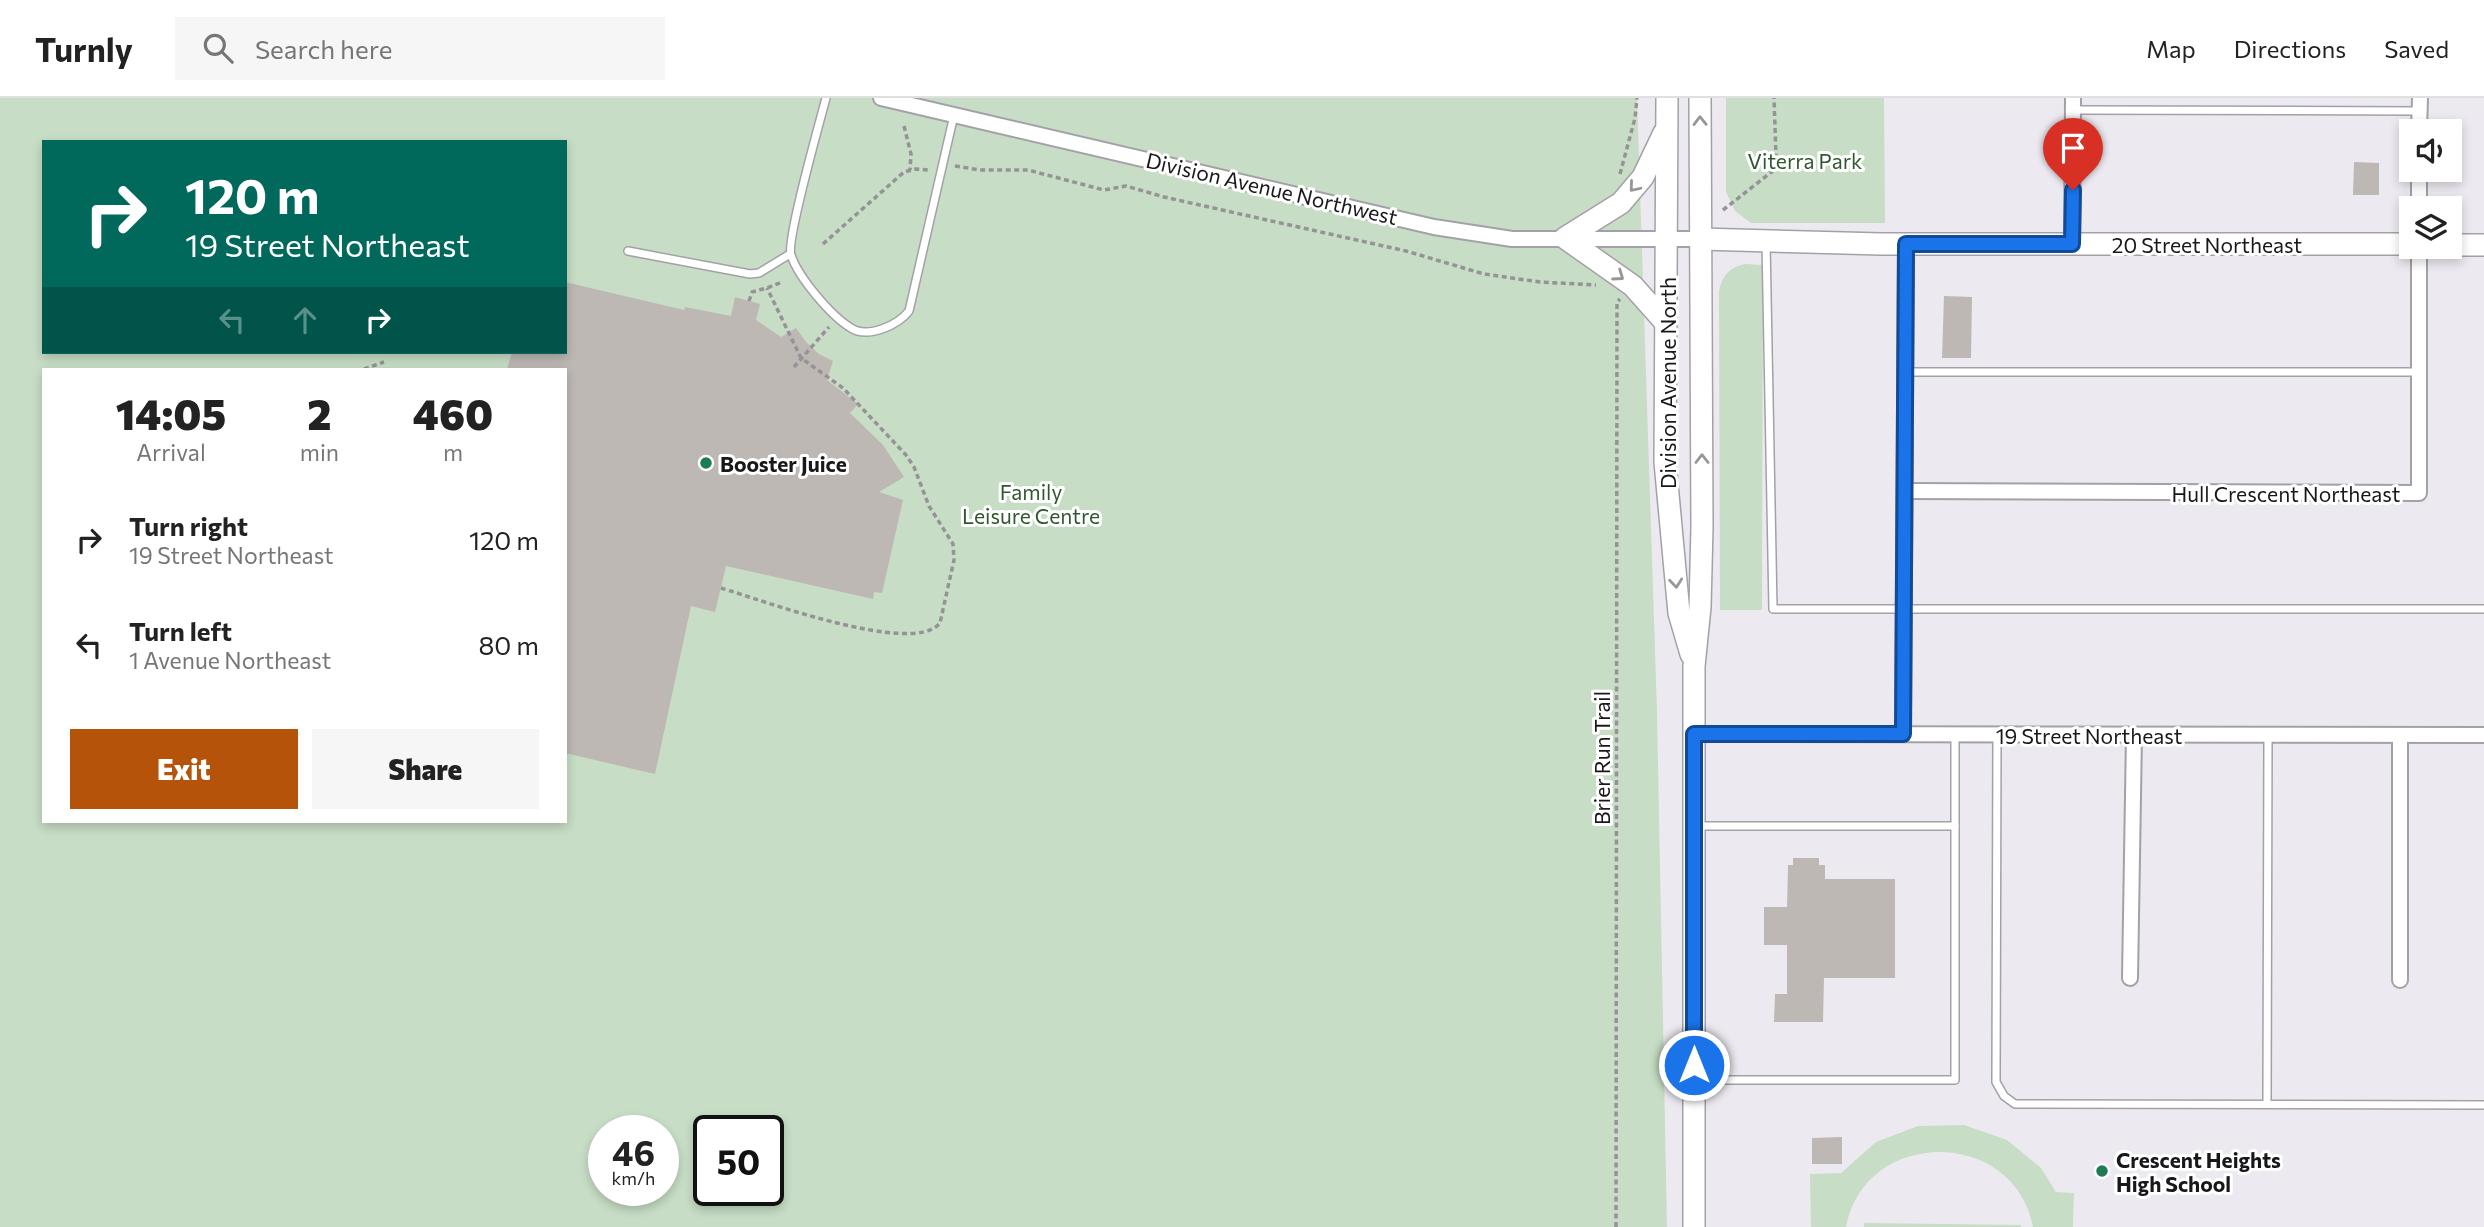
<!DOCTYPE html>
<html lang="en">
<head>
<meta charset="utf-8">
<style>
	body { margin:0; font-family:Commissioner,sans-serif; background:#f6f6f6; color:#222; height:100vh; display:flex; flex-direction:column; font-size:26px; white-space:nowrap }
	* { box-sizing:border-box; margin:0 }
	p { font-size:23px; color:#767676 }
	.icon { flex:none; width:38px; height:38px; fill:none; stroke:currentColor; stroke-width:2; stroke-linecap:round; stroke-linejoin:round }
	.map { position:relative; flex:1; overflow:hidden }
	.details { position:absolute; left:42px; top:270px; width:525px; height:455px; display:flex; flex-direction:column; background:#fff; border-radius:0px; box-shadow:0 4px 10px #0003 }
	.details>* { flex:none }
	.banner { position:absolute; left:42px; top:42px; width:525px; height:214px; border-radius:0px; box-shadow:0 4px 10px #0003; background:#00695c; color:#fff; overflow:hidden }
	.tools { position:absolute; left:2399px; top:21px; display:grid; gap:14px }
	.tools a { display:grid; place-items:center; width:63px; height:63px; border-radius:0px; background:#fff; box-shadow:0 4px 10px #0003; font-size:35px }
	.speed { position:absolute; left:588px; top:1017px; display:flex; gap:14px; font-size:35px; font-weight:700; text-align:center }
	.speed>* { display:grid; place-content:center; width:91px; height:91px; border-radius:50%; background:#fff; box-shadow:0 4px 10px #0003; line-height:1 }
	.speed small { font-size:18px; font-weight:400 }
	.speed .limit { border:4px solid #111; border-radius:10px; background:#fff; color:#111 }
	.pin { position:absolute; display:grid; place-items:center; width:60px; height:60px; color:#fff; margin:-72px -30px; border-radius:50% 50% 50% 0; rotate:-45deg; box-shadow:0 0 7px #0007 }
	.pin .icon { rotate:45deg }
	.me { position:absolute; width:77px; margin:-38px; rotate:0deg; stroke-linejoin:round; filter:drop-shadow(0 0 5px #0008) }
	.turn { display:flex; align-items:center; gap:24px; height:147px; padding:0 28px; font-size:32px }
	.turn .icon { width:91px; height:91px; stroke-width:2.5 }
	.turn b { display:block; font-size:49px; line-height:60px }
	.lanes { display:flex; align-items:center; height:66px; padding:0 28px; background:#0003; justify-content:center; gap:35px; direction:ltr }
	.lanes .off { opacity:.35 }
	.eta { display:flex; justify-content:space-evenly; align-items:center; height:119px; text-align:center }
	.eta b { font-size:42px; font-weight:800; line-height:49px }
	.cta { display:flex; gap:14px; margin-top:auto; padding:14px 28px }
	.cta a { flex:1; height:80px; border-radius:0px; background:#b45309; color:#fff; font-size:28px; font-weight:800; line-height:80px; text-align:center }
	.cta a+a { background:#f6f6f6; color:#222 }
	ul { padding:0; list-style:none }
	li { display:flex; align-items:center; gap:21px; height:105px; padding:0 28px }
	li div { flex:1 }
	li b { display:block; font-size:26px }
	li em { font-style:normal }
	header { display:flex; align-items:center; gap:42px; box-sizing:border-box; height:98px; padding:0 35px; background:#fff; border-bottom:2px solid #e0e0e0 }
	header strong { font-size:33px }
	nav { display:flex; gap:38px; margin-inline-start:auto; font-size:24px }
	.search { width:490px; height:63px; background:#f6f6f6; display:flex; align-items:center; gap:18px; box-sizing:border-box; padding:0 24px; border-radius:0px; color:#767676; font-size:26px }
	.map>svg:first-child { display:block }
</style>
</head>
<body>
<header>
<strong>Turnly</strong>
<div class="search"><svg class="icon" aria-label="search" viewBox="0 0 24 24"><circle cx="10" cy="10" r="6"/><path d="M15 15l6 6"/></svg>Search here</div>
<nav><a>Map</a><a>Directions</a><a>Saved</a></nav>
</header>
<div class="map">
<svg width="2484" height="1129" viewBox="0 0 2484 1129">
	<rect width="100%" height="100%" fill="#eceaf0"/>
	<g fill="#c7ddc5" fill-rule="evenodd">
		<path d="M0 0H1637L1657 614 1667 1129H0ZM44 44H565V254H44ZM44 271H565V723H44ZM604 1032H663V1092H604ZM709 1032H768V1092H709Z"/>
		<polygon points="1726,0 1884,0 1885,125 1751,125 1735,113 1726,94"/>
		<path d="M1745 166 1763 167 1762 512H1720L1719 193C1722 178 1729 169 1745 166Z"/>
		<path d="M1964 1027 2007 1042 2041 1070 2056 1094 2074 1095 2073 1129H2033C2014 1029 1865 1029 1846 1129H1811L1810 1076 1841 1075 1876 1044 1918 1028Z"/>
		<polygon points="1864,1125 2021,1127 2021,1129 1864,1129"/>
	</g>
	<g fill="#bdb8b4">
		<polygon points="2354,64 2379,65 2379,97 2353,97"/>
		<polygon points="565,184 684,212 685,209 731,218 735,199 760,206 756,222 781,239 796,230 806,244 819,256 833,263 827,282 858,306 850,315 883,347 904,379 879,394 903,402 882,495 874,494 873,501 726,468 715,514 691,508 655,676 565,655 565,271 507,271 512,254 565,254"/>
		<polygon points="1944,198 1972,199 1971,260 1942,260"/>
		<polygon points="1793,760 1819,760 1819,767 1825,767 1825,781 1895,781 1895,880 1824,880 1823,924 1774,924 1775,896 1787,896 1787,847 1764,847 1764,809 1787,809 1788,767 1793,767"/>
		<polygon points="1842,1039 1842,1066 1812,1066 1812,1040"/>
	</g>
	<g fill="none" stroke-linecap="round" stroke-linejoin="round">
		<g stroke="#a3a1a7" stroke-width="10">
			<g id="lane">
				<path d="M826 0C820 23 786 143 791 157 798 179 831 218 851 230 868 241 898 227 909 213L954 17"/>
				<polyline points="2074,12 2420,13"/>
				<polyline points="1766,144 1773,511 2484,511"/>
				<polyline points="628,153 750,176 759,175 790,156"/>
				<polyline points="1906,274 2420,274"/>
				<polyline points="1997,636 1996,984 2004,998 2015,1006 2484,1007"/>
				<polyline points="1697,728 1955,728"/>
				<polyline points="1698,982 1955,982 1955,636"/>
				<polyline points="2267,1006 2268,637"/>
			</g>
		</g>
		<g stroke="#a3a1a7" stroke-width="18">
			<g id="street">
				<polyline points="881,0 1434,129 1512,141 1701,141"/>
				<polyline points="2419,33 2420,0"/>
				<polyline points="2419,110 2419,72"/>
				<polyline points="2072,146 2073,0"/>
				<polyline points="1905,393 2419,395 2419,149"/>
				<polyline points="1694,636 2484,637"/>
				<polyline points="1903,636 1906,146"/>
				<polyline points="2130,880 2134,637"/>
				<polyline points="2400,882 2400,637"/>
			</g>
		</g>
		<g stroke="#a3a1a7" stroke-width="24">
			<g id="secondary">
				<polyline points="1667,0 1665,364 1679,515 1691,556"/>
				<polyline points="1664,35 1643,79 1621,105 1565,140 1633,188 1665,224"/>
				<polyline points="1701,141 1881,146 2412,146"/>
				<polyline points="2450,147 2484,147"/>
				<polyline points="1694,1129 1694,568 1700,509 1702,429 1700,0"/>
			</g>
		</g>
		<g stroke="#959397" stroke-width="3.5" stroke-dasharray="5 3.5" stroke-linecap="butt">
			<polyline points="904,28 911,56 910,72"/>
			<polyline points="955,68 980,72 1028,72 1104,92 1126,88 1164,99 1406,153 1484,176 1540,184 1596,187"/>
			<polyline points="1620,76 1635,20 1637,0"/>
			<polyline points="1723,112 1774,72 1776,58 1774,0"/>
			<polyline points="823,146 904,74 916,71 928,72"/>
			<polyline points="749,203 752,194 767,190 782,184"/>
			<polyline points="794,269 829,229"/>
			<polyline points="364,271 384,264"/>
			<path d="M721 490C759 501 913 559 940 525L954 462 953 446 929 408 914 369 906 357 843 290 801 260 767 190"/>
			<polyline points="1616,1129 1617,204 1620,201"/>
		</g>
		<use href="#lane" stroke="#fff" stroke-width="7"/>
		<use href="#street" stroke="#fff" stroke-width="14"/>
		<use href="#secondary" stroke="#fff" stroke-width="21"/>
	</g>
	<defs><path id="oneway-chevron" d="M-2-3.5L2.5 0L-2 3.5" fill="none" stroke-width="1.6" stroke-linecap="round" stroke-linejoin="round" transform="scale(1.75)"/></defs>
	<g stroke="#979798">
		<use href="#oneway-chevron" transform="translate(1700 23) rotate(-91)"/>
		<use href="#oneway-chevron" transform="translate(1634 89) rotate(130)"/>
		<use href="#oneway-chevron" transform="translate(1619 178) rotate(35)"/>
		<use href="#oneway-chevron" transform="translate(1702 361) rotate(-90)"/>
		<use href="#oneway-chevron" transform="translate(1676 485) rotate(84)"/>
	</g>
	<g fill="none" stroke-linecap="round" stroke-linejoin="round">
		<g stroke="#114b97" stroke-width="18">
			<polyline id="route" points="1694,967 1694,636 1903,636 1906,146 2072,146 2073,92"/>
		</g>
		<use href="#route" stroke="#1a73e8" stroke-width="12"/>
	</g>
	<g fill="#1c7c54" stroke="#fff" stroke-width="2.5">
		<circle cx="706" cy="365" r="7"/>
		<circle cx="2102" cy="1073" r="7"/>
	</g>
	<g text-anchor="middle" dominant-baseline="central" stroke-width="6" stroke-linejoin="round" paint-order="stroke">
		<g font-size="21" fill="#30582f" stroke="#fff">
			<text x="1805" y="62">Viterra Park</text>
			<text x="1031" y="393">Family<tspan x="1031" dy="24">Leisure Centre</tspan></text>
		</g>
		<g font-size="21" fill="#181719" stroke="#fff">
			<text transform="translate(1272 90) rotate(13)">Division Avenue Northwest</text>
			<text x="2207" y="146">20 Street Northeast</text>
			<text transform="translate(1667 285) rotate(-90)">Division Avenue North</text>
			<text x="2286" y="395">Hull Crescent Northeast</text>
			<text x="2089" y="637">19 Street Northeast</text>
			<text transform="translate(1601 660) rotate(-90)">Brier Run Trail</text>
		</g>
		<g font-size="21" font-weight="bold" fill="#181719" stroke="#fff" text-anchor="start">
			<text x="720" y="365">Booster Juice</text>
			<text x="2116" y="1061">Crescent Heights<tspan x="2116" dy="24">High School</tspan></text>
		</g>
	</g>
</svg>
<div class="tools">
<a><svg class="icon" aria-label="sound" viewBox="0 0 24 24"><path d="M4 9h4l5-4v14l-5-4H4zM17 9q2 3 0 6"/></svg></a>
<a><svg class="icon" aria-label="layers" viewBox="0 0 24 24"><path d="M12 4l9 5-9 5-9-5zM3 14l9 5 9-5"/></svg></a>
</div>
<div class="speed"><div>46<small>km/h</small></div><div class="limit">50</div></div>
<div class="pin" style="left:2073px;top:92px;background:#d93025"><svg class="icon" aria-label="arrive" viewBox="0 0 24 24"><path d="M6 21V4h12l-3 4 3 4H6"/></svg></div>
<svg class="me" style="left:1694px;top:967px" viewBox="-20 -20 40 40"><circle r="17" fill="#1a73e8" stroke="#fff" stroke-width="3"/><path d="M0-11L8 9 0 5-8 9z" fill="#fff"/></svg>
<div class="banner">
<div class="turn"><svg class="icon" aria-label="right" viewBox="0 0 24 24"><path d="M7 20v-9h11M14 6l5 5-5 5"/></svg><div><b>120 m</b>19 Street Northeast</div></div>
<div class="lanes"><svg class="icon off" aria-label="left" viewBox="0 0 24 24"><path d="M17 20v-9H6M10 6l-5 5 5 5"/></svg><svg class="icon off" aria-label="ahead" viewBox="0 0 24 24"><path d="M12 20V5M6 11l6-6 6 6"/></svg><svg class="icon" aria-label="right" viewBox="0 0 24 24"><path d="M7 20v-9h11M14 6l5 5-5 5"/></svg></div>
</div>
<section class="details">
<div class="eta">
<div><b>14:05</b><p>Arrival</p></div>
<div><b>2</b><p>min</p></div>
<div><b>460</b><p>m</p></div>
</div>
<ul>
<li><svg class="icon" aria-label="right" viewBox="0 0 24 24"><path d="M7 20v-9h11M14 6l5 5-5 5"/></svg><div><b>Turn right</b><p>19 Street Northeast</p></div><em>120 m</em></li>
<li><svg class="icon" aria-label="left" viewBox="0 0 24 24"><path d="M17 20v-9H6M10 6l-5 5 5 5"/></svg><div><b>Turn left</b><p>1 Avenue Northeast</p></div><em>80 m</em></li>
</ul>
<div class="cta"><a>Exit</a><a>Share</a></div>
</section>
</div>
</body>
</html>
